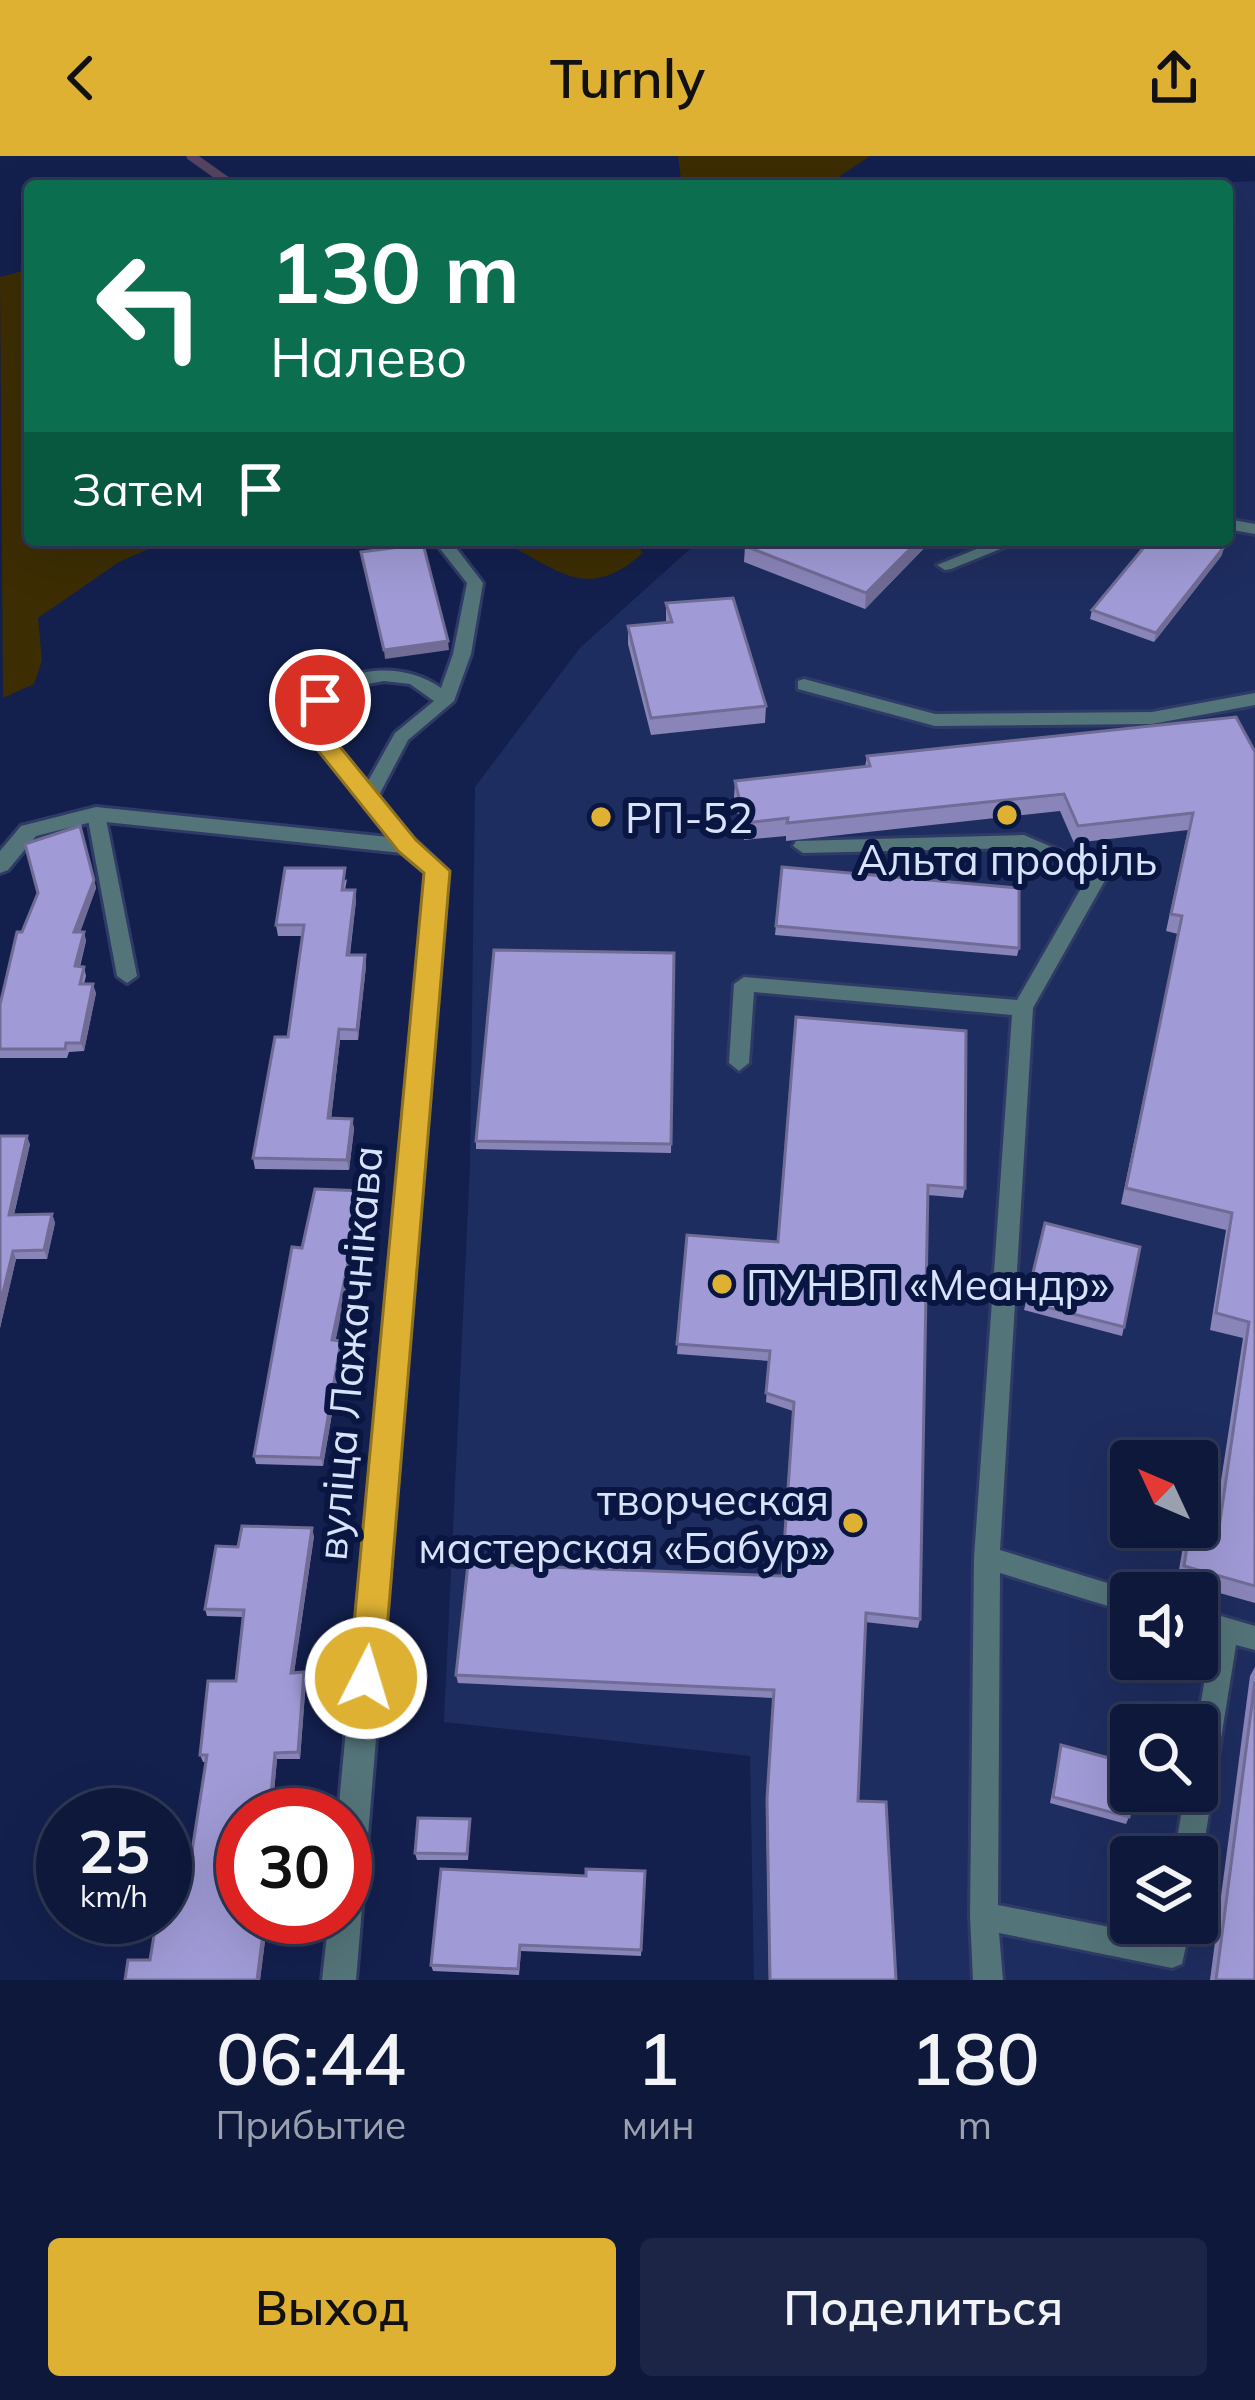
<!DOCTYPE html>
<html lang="ru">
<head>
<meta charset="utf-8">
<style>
	body { margin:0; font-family:Mulish,sans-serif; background:#1c2545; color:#f1f3f6; height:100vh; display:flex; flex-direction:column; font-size:45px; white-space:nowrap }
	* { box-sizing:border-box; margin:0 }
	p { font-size:39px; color:#9ba0af }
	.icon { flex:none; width:66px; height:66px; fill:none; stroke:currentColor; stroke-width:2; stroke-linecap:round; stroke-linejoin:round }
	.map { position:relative; height:1824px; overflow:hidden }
	.sheet { display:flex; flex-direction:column; background:#0e183a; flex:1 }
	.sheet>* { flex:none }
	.hud { position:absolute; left:24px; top:24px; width:1209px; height:366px; border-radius:12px; box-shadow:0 12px 48px #0002,0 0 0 3px #2e3754; background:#0b6e4f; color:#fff; overflow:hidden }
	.needle { width:78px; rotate:314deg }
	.fabs { position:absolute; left:1110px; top:1284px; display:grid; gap:24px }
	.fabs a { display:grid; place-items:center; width:108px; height:108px; border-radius:12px; background:#0e183a; box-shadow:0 12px 48px #0002,0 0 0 3px #2e3754; font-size:60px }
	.speed { position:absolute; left:36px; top:1632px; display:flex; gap:24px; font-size:60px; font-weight:700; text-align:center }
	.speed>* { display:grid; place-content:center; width:156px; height:156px; border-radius:50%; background:#0e183a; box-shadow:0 12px 48px #0002,0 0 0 3px #2e3754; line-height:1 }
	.speed small { font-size:30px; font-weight:400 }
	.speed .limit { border:18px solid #d22; background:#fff; color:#111 }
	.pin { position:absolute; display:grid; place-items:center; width:102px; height:102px; color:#fff; margin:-51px; border:6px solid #fff; border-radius:50%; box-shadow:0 3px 12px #0007 }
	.me { position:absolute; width:132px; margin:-66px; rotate:5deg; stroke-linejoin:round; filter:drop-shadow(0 0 9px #0008) }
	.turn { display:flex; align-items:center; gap:42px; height:252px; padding:0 48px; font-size:54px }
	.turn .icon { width:156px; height:156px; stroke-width:2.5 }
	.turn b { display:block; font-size:84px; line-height:102px }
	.then { display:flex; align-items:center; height:114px; padding:0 48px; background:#0003; gap:24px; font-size:45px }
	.eta { display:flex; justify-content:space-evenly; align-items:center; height:204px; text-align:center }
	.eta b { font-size:72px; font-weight:600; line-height:84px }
	.primary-button { display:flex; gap:24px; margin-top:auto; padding:24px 48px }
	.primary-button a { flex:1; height:138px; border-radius:12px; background:#deb133; color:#111; font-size:48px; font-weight:600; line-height:138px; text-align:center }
	.primary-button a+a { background:#1c2545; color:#f1f3f6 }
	header { display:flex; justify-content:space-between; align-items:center; height:156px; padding:0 48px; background:#deb133; color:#111; font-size:54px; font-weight:600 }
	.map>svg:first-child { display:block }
</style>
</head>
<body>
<header><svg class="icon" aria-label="back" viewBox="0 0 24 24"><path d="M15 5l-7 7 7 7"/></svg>Turnly<svg class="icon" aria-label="share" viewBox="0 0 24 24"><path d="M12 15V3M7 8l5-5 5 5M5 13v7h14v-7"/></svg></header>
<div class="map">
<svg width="1255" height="1824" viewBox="0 0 1255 1824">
	<rect width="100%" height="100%" fill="#13204e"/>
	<path fill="#1e2d5f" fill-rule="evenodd" d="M1255 25V1824H754L750 1600 444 1566 470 1011 475 631 580 492 700 384H1227V30H1146ZM1131 1305H1197V1371H1131ZM1131 1437H1197V1503H1131ZM1131 1569H1197V1635H1131ZM1131 1701H1197V1767H1131Z"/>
	<g fill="#3c2d03">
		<polygon points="678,0 870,0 825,30 682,30"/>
		<polygon points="30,113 30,384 169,384 119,406 38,462 42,504 34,528 3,542 0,121"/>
		<path d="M500 384H634L643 397C587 447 559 414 500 384Z"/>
	</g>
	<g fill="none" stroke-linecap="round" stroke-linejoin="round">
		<polyline stroke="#564461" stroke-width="9" points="191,0 232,29"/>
		<g stroke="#2f3b66" stroke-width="6">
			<g id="service">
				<polygon points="1227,363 1255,368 1255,378 1227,373"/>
				<path d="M450 384 483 427 471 498 454 545 408 584 378 641 418 690 408 697 401 695 310 581 307 577 310 544C345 511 401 504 441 532L453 498 467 427 434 385ZM384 525 410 528 434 545 395 577 367 627 325 576 328 547 357 530Z"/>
				<polygon points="999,384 1022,384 951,413 945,414 937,409"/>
				<polygon points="804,523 935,558 1152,556 1255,537 1255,549 1152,568 935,570 798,533 798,525"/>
				<polygon points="96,652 105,658 137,820 127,827 117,820 87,658"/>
				<polygon points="1024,679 1105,714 1108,719 1033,852 1000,1394 1140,1437 1131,1437 1131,1457 1000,1417 998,1749 1160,1781 1163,1767 1191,1767 1182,1808 1172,1812 999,1777 1003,1824 973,1824 970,1760 974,1402 1012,859 754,836 749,907 739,915 729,907 734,828 744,821 1017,844 1087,722 1022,692 803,697 793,690 796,685"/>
				<polygon points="1197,1453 1255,1470 1255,1494 1236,1489 1202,1701 1197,1711 1197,1701 1174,1701 1185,1635 1197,1635 1197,1569 1212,1481 1197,1477"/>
			</g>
		</g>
		<g stroke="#2f3b66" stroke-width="6">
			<polygon id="minor" points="96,651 408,683 416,685 448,715 356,1824 322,1824 329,1761 345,1761 345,1659 338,1659 426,717 402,697 96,665 36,680 8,714 0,717 0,695 21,670"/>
		</g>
		<use href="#service" fill="#537479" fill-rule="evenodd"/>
		<use href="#minor" fill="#537479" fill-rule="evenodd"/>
	</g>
	<g fill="#8a85b8">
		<polygon points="752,384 932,384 865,453 744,406 745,390"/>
		<polygon points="1222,399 1154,486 1090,463 1092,454"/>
		<polygon points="666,447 766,550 765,567 651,579 628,488 628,470 666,467"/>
		<polygon points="1255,596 1255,1447 1177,1425 1185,1379 1188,1371 1214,1370 1243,1182 1210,1174 1226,1074 1121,1048 1178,778 1166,775 1188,674 1074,687 1060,655 786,685 786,680 744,684 734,642 735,625 865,611 867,600"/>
		<polygon points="80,670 96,732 80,776 84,776 86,785 80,811 84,811 86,820 84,828 96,837 84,895 69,896 67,902 0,902 0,849 22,776"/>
		<polygon points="782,711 1019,792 1017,800 775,779"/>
		<polygon points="347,723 345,734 355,734 356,745 350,799 365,799 366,810 358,884 340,884 331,963 352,963 354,973 349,1014 255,1013 253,1002 288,881 302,780 278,780 276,769"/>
		<polygon points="674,797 671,997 476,993 476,985"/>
		<polygon points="796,861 965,1032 963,1042 928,1039 920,1463 918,1472 865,1466 858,1645 896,1824 769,1824 766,1651 773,1542 458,1527 456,1519 782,1420 793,1255 766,1246 769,1205 677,1198 687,1079 778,1086"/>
		<polygon points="0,980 30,988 14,1059 52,1058 55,1067 47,1103 16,1103 0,1172"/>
		<polygon points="364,1044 335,1185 343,1193 323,1310 256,1308 254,1300 302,1092"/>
		<polygon points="1045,1067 1124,1171 1122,1180 1024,1154"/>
		<polygon points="314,1380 294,1517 304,1516 306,1524 300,1603 277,1603 272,1659 243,1659 268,1761 260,1824 125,1824 150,1804 190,1708 206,1606 203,1606 200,1599 236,1525 243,1461 207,1460 205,1453 238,1391"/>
		<polygon points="1255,1511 1255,1824 1210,1824 1250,1520"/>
		<polygon points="1061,1589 1129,1661 1126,1668 1050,1647"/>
		<polygon points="470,1669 468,1704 417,1704 415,1697"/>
		<polygon points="645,1715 641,1800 521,1795 519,1819 433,1815 431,1809 586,1720"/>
	</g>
	<g fill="#706c96">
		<polygon points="919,384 932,384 865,453 866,437"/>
		<polygon points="1224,391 1222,399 1154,486 1156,477"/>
		<polygon points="448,485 449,494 385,503 384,494"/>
		<polygon points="94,724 96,732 77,785 74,776"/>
		<polygon points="355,734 356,745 348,810 347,799"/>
		<polygon points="84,776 86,785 77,819 75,810"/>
		<polygon points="365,799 366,810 358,884 357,874"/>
		<polygon points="93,828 96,837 84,895 81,887"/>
		<polygon points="339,873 340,884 330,973 328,962"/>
		<polygon points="352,963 354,973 349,1014 347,1004"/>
		<polygon points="27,980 30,988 12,1067 9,1059"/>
		<polygon points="363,1035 364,1044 334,1193 332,1184"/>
		<polygon points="52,1058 55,1067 47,1103 44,1094"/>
		<polygon points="13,1095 16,1103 0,1172 0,1149"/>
		<polygon points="341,1185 343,1193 323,1310 321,1302"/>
		<polygon points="312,1372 314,1380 293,1524 291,1517"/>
		<polygon points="304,1516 306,1524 300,1603 298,1596"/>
		<polygon points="275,1597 277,1603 272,1659 269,1659"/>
		<polygon points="265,1761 268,1761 260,1824 257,1824"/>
	</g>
	<g fill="#a09bd6" stroke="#706c96" stroke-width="3">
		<polygon points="752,384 919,384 866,437 745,390"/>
		<polygon points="1150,384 1205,384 1224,391 1156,477 1092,454"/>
		<polygon points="423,388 448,485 384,494 361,396"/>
		<polygon points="733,442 766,550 651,562 628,470 672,466 666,447"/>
		<polygon points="1236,561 1255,596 1255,1430 1184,1410 1190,1371 1197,1371 1197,1366 1219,1372 1249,1166 1216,1157 1232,1057 1126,1032 1182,760 1171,758 1193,657 1078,670 1064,638 787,667 788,662 745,667 735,625 870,610 867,600"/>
		<polygon points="80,670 94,724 74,776 84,776 75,810 84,811 80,828 93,828 81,887 66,887 65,893 0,893 0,849 17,776 22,776 38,737 25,688"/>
		<polygon points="782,711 1019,732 1019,792 776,770"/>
		<polygon points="285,712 345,712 342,734 355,734 347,799 365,799 357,874 339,873 328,962 352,963 347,1004 253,1002 275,881 288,881 304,769 276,769"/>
		<polygon points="494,794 674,797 671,988 476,985"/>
		<polygon points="796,861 966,875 965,1032 928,1029 920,1463 866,1457 858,1645 886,1646 896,1824 770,1824 767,1643 774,1534 456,1519 468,1408 782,1420 794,1246 766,1237 770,1195 677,1188 687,1079 778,1086"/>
		<polygon points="0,980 27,980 9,1059 52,1058 44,1094 13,1095 0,1149"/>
		<polygon points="315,1033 363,1035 332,1184 341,1185 321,1302 254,1300 292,1091 302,1092"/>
		<polygon points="1045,1067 1140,1091 1124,1171 1026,1146"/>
		<polygon points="242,1370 312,1372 291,1517 304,1516 298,1596 275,1597 269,1659 243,1659 243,1761 265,1761 257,1824 125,1824 128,1804 150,1804 157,1761 165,1761 165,1708 190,1708 207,1599 200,1599 208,1525 236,1525 244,1454 205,1453 216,1390 238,1391"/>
		<polygon points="1255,1525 1255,1824 1216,1824"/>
		<polygon points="1061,1589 1131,1608 1131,1635 1133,1635 1129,1661 1053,1641"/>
		<polygon points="418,1662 470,1663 467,1698 415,1697"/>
		<polygon points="441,1713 586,1720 586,1713 645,1715 641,1794 520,1789 518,1813 431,1809"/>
	</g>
	<polygon fill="#deb133" stroke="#907321" stroke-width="3" points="320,537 331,544 328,576 416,684 450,715 383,1522 378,1533 366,1538 354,1533 349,1522 424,717 399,696 304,577 308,544"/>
	<g fill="#deb133" stroke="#0a1642" stroke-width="4.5">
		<circle cx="1007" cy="659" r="12"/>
		<circle cx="601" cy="661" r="12"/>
		<circle cx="722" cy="1128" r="12"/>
		<circle cx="853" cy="1367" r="12"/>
	</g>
	<g text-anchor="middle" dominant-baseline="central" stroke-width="12" stroke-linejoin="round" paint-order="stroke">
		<g font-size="42" fill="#d8e2fa" stroke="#0a1642" text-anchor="start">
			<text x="625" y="661">РП-52</text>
			<text x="1007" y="703" text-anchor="middle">Альта профіль</text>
			<text x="746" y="1128">ПУНВП «Меандр»</text>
			<text x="829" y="1343" text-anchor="end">творческая<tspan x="829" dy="48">мастерская «Бабур»</tspan></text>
		</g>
		<g font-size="42" fill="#d8e2fa" stroke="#0a1642">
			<text transform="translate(349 1197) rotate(-85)">вуліца Лажачнікава</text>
		</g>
	</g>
</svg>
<div class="fabs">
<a><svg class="needle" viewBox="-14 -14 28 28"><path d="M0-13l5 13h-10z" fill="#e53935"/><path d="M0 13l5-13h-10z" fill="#9ba0af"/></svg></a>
<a><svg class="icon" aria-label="sound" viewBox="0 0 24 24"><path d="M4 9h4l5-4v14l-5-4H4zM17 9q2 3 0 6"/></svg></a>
<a><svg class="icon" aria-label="search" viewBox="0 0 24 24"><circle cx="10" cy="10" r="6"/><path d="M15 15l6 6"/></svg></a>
<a><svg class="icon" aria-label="layers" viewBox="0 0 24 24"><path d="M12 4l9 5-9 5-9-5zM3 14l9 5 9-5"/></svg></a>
</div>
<div class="speed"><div>25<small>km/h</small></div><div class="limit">30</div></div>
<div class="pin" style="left:320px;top:544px;background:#d93025"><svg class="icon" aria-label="arrive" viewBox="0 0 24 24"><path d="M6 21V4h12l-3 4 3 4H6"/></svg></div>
<svg class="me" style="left:366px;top:1522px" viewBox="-20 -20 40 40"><circle r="17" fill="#deb133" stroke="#fff" stroke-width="3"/><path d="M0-11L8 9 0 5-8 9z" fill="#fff"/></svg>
<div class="hud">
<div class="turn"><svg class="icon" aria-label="left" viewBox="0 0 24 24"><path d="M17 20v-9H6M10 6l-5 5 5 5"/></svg><div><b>130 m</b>Налево</div></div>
<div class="then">Затем<svg class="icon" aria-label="arrive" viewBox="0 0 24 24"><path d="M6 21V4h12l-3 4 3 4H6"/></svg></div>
</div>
</div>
<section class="sheet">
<div class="eta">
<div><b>06:44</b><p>Прибытие</p></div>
<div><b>1</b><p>мин</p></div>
<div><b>180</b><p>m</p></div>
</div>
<div class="primary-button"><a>Выход</a><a>Поделиться</a></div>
</section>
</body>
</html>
